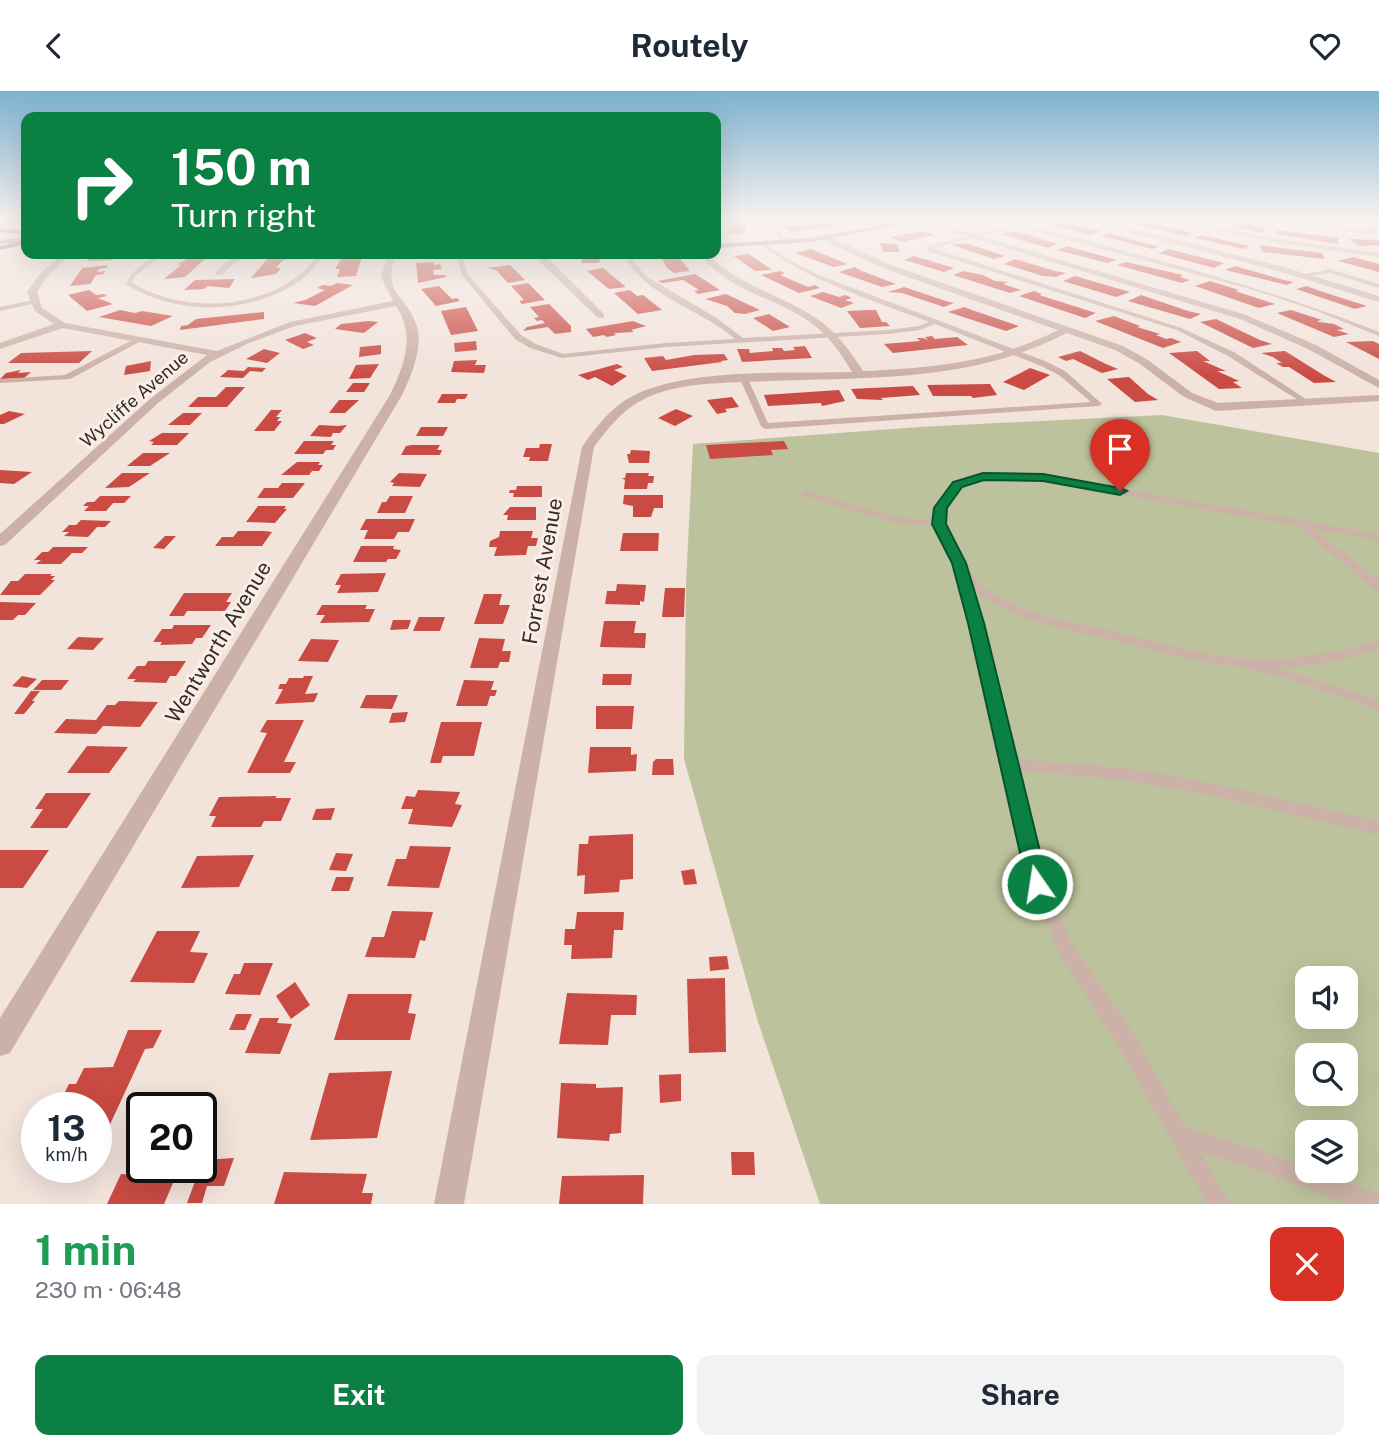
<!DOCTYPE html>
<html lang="en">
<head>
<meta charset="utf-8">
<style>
	body { margin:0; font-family:"Public Sans",sans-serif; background:#f2f2f3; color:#1f2937; height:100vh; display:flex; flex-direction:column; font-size:26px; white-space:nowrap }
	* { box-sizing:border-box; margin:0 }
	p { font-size:23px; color:#747a83 }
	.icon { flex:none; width:38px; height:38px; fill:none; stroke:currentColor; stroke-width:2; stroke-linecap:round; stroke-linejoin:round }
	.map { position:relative; height:1113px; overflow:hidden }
	.panel { display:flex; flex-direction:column; background:#fff; flex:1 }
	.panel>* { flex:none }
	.hud { position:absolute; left:21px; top:21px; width:700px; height:147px; border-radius:14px; box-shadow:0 7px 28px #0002; background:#0b8043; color:#fff; overflow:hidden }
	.fabs { position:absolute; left:1295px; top:875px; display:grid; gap:14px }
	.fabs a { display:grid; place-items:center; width:63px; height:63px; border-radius:14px; background:#fff; box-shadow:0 7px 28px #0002; font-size:35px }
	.speed { position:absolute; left:21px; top:1001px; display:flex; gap:14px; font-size:35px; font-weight:700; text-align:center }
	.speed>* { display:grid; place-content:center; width:91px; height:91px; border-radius:50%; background:#fff; box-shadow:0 7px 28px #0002; line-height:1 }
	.speed small { font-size:18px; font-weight:400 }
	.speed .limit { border:4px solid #111; border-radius:10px; background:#fff; color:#111 }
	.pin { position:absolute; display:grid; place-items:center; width:60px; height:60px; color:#fff; margin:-72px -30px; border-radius:50% 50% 50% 0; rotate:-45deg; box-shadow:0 0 7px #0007 }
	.pin .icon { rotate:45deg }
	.me { position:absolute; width:77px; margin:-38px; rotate:347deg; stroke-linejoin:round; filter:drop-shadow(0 0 5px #0008) }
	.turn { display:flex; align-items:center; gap:24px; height:147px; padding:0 35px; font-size:32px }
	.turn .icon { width:91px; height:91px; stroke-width:2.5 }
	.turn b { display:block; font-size:49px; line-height:60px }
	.round { display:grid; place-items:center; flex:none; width:74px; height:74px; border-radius:14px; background:#f2f2f3 }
	.headline { display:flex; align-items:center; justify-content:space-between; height:119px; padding:0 35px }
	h1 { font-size:42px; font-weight:700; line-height:52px; color:#1e9e55 }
	.cta { display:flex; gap:14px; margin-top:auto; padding:14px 35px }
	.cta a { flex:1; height:80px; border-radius:14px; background:#0b8043; color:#fff; font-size:28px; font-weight:700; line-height:80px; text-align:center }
	.cta a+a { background:#f2f2f3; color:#1f2937 }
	header { display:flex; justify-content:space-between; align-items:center; height:91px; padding:0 35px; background:#fff; font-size:32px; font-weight:700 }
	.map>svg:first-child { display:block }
</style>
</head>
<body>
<header><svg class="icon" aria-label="back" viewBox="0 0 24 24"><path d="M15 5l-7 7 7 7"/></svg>Routely<svg class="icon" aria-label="heart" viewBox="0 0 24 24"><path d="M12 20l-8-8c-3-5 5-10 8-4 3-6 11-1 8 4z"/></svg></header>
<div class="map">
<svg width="1379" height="1113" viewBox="0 0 1379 1113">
	<rect width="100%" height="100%" fill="#f2e3db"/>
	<path fill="#bcc29b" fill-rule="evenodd" d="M1162 324 1379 362V1113H820L758 931 684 668 686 493 693 353 919 336ZM1307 887H1346V926H1307ZM1307 964H1346V1003H1307ZM1307 1041H1346V1080H1307Z"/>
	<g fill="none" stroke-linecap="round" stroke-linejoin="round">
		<polyline stroke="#79b0a9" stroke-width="3.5" points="0,135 18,130"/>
	</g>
	<g fill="#c94b43">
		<polygon points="734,130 747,130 743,143 729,142"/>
		<polygon points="1048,130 1059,130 1100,140 1090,144 1043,132"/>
		<polygon points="1142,130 1153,130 1150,132 1193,142 1185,145 1135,133"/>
		<polygon points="1214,130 1227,130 1267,137 1261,142"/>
		<polygon points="811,131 829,131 836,135 792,141 784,136 807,134 804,132"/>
		<polygon points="1276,139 1338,147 1338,153 1276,143"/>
		<polygon points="923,140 934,144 901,151 890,146"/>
		<polygon points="1010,140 1032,145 1057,153 1048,157 1001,143"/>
		<polygon points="1108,142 1114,144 1159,156 1152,158 1101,145"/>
		<polygon points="1202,144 1210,146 1250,155 1244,158 1195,147"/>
		<polygon points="1348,148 1379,149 1379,154 1360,155"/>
		<polygon points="880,152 897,153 900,161 883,161"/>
		<polygon points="956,153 969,153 1005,165 994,168 952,154"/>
		<polygon points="1259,154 1322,162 1325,168 1263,161"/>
		<polygon points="1067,155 1117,169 1107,172 1057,159"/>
		<polygon points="811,158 840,170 847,173 834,176 795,162"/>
		<polygon points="1169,158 1176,160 1224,172 1214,177 1159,162"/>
		<polygon points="98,163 114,163 108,167 115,167 111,169 86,170"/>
		<polygon points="584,163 601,163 599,172 581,172"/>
		<polygon points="749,163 772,179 755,180 734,165"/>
		<polygon points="677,164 690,180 674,182 667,177 661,166"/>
		<polygon points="270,165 288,165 285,168 290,167 282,170 276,177 281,177 276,183 251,187"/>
		<polygon points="914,165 954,177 944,181 904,169"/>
		<polygon points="362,166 356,185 337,186 340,178 335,178 341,168"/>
		<polygon points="1353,166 1379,173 1379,181 1338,170"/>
		<polygon points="189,167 206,167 185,186 164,188 181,174 178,173"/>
		<polygon points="1015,168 1055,180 1066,182 1056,186 1043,185 1004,173"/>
		<polygon points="433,171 434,174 440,173 442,178 433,179 434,184 446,184 446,186 418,192 416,172"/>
		<polygon points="1126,171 1183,184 1180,186 1190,189 1182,192 1117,174"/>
		<polygon points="108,174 106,177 99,178 97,181 105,180 104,183 96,184 90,193 70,195 82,177"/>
		<polygon points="510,174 525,189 508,192 496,179 488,177"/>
		<polygon points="1235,175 1284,189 1294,191 1287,194 1225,179"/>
		<polygon points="855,176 862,180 896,193 882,196 839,181"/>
		<polygon points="603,177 626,196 609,198 587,180"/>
		<polygon points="780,180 785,182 780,184 808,196 815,194 820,197 799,202 761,184"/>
		<polygon points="963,180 983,184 995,190 1008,191 1003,193 1021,199 1010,202 953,184"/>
		<polygon points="695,183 720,199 698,203 694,200 699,199 683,189 662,192 658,190"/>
		<polygon points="1075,185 1085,188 1130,201 1116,206 1063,190"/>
		<polygon points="235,188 229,197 208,195 204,198 184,199 195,189"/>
		<polygon points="1210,190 1239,199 1235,200 1275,213 1259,217 1195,195"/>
		<polygon points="337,192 353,194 315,215 293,212 305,209 325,199 317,197 323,194 331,195"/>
		<polygon points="528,192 545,209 522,213 519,210 524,209 511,195"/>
		<polygon points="439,195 452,208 457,207 460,210 436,215 421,198"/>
		<polygon points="1307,195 1317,199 1367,215 1355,218 1296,198"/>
		<polygon points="904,196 946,210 954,212 944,216 902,202 888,201"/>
		<polygon points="89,199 96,204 104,203 107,205 98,207 113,213 87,220 68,204"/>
		<polygon points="630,199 637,205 643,204 662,219 638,223 614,202"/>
		<polygon points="1034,200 1042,203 1039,204 1096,222 1085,227 1019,205"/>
		<polygon points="823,201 839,206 845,204 852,207 845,209 854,212 841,217 810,205"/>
		<polygon points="726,203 760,219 745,223 735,222 727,215 705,208"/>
		<polygon points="1141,204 1188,220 1201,223 1190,228 1128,210"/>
		<polygon points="549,213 571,235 571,241 555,243 548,236 523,240 527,236 545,232 542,229 537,230 534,227 539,226 530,216"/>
		<polygon points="466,216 478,240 451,244 441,220"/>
		<polygon points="964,216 972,219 1019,235 1006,240 948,221"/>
		<polygon points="120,219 135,222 142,220 173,225 151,235 99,226"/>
		<polygon points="866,219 876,219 882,231 886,231 890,235 860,237 847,220"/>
		<polygon points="1291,219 1322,229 1317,230 1319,231 1334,233 1344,238 1337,239 1349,243 1334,246 1277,222"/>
		<polygon points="264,221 264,228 180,239 181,235 188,234 196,228"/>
		<polygon points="769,223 790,236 773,240 753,227"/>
		<polygon points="1114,225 1140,235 1137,236 1160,243 1156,244 1166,248 1171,247 1181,251 1163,257 1095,230"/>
		<polygon points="1216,228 1260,249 1272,253 1253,257 1200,231"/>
		<polygon points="369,230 378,231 364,242 335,238 341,233"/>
		<polygon points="633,230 646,235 631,239 634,241 614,242 616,244 607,246 604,244 593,246 586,238"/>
		<polygon points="305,242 317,247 307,251 314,254 303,258 285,249"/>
		<polygon points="932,245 935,248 957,246 968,254 893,262 884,253 920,250 917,247 923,247 928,249 925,246"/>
		<polygon points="476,250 477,259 455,261 454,252"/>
		<polygon points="1373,250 1379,253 1379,268 1346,251"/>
		<polygon points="381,254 381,263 359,266 360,256"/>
		<polygon points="805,255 812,267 742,271 737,258 749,258 750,262 773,260 772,257 782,257 784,260 795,259 793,256"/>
		<polygon points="264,258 280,262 267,272 246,268"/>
		<polygon points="92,260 79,272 8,272 21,262"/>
		<polygon points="1080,260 1106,273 1118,278 1102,282 1073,268 1066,270 1058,266"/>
		<polygon points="1197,260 1210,270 1203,270 1226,280 1217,280 1239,290 1233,291 1242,297 1219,298 1169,262"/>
		<polygon points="1285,260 1325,285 1336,291 1314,292 1289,276 1283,276 1276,272 1282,272 1273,266 1261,262"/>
		<polygon points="724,263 728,269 721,270 722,271 652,280 644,267 663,265 666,269 694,264"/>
		<polygon points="477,269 475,274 486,274 484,282 451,281 454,270"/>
		<polygon points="151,270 150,280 124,284 126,275"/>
		<polygon points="379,273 370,287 349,288 356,274"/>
		<polygon points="617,273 623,276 614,279 627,285 612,295 595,286 588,289 578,284"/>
		<polygon points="248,276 266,277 262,281 250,280 243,287 220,286 228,279 244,280"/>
		<polygon points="1030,277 1050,284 1024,299 1003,291"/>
		<polygon points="21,279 18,282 31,281 24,287 0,288 6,282"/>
		<polygon points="1129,286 1148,303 1158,309 1135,311 1107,288"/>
		<polygon points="353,292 370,292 364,301 346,301"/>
		<polygon points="990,293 997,304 973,307 971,305 933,305 927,294"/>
		<polygon points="913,295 920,304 881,307 883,309 857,308 851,298"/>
		<polygon points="226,296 245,296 227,316 188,316 198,306 216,306"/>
		<polygon points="839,299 845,310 822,315 821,312 768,315 764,304"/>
		<polygon points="442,303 468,303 465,308 457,308 455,312 437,312"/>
		<polygon points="732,306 739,316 725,318 727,321 717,323 707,309"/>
		<polygon points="339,309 359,309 345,322 329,322"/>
		<polygon points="676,318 693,325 675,335 658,327"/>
		<polygon points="271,319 282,319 276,326 280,326 277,330 282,330 274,340 254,340"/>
		<polygon points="9,320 25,323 4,333 0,333 0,324"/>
		<polygon points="183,322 202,322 190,334 168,334"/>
		<polygon points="319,334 338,335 347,334 340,342 333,342 331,346 310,345"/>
		<polygon points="421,336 448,336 443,345 416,345"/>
		<polygon points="162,342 189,342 177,354 151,354 154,351 149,350"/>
		<polygon points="304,350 334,350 331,354 336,354 333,359 326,359 323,363 294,363"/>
		<polygon points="784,350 788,358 771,359 773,364 710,368 706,354"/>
		<polygon points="540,353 552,353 548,370 529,370 530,366 523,366 526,357 539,357"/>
		<polygon points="412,354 440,354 437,359 442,359 440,364 401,364 406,355"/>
		<polygon points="631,359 650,360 649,372 629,372 627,363 630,363"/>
		<polygon points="143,362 170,362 150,375 127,375"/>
		<polygon points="297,371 320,371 318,374 323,374 319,380 312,380 309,384 281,384"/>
		<polygon points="0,379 32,381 14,393 0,392"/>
		<polygon points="122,382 150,382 129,396 105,397"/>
		<polygon points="399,382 427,383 420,396 392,395 394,392 390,391"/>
		<polygon points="626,382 649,382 648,385 654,385 653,392 648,392 647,398 624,398 625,389 622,387 625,387"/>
		<polygon points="282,392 305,392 293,407 257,407 264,397 278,397"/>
		<polygon points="517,395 542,395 542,406 513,406 514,402 509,402 510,399 516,399"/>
		<polygon points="624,404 663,404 663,417 654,417 651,426 633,426 633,415 623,413"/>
		<polygon points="100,405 131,405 124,412 113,412 106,420 84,420 89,415 83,415 87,411 94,411"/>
		<polygon points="390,405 413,405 405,422 377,422 382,411 386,411"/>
		<polygon points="258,415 286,415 284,418 287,418 275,432 246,431"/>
		<polygon points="510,416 536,416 536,429 507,429 508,424 503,424"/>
		<polygon points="366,428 415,428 409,441 398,441 394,448 364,448 368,439 360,439"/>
		<polygon points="81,429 111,430 105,436 97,436 88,446 64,445 69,441 62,441 69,434 76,434"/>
		<polygon points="238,440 264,440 272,441 262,455 215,455 222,446 233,446"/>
		<polygon points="500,440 533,440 531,447 538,447 536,455 528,455 526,464 494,465 497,456 489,456 490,450 499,446"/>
		<polygon points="623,442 659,442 658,460 620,460"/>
		<polygon points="165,445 176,445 164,458 153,457"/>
		<polygon points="361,455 394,455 393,458 401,459 396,468 388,468 386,471 353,471"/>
		<polygon points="53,456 88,456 82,462 72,462 61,473 36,473 41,469 34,469 42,461 48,461"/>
		<polygon points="386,482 378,501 337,502 341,494 335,494 341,483"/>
		<polygon points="25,483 52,483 50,485 55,485 51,489 55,489 40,504 0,504 11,490 18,490"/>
		<polygon points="617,493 646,494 644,511 640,510 640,514 605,513 607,500 616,500"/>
		<polygon points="665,497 685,497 684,526 662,526"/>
		<polygon points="184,502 232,502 226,511 231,511 225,520 187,520 184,525 169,525"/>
		<polygon points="484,503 502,503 499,514 510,514 503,533 474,533"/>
		<polygon points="0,511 36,512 25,524 18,524 13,529 0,529"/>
		<polygon points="322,514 367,514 365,518 375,518 369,531 320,532 325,524 316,524"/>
		<polygon points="419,526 445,526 440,540 413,540"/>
		<polygon points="393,529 411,529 408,538 390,539"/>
		<polygon points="604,530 636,530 634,542 646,542 645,557 600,556"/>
		<polygon points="174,534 211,534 202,547 196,547 192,553 160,554 162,551 153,551 162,538 172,538"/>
		<polygon points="78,546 104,547 93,559 67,558"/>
		<polygon points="479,547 505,548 502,560 511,560 509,571 500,571 498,577 470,577"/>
		<polygon points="311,548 339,549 328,571 298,570"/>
		<polygon points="148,570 186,570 176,585 170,585 166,592 133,591 136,588 127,588 137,575 145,575"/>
		<polygon points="603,583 632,583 631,594 602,594"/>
		<polygon points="22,585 37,588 27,597 12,595"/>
		<polygon points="304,585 313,585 305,603 318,602 314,611 275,613 283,598 278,598 280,593 286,593 289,587 303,587"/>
		<polygon points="42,589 69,589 61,599 33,599"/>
		<polygon points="464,589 494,590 491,599 497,599 495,605 490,605 487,615 456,615"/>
		<polygon points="31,600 40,600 32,610 35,610 24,623 14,623"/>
		<polygon points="366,604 398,604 392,618 360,617"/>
		<polygon points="119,610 158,611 140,636 103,635 96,643 54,642 66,628 96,629 107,614 115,614"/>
		<polygon points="596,615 634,615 632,638 596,638"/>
		<polygon points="408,621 405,631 389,632 392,622"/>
		<polygon points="267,629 304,629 284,671 296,671 290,682 247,682 267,642 260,641"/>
		<polygon points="441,631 482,631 474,665 443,665 441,672 430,672"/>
		<polygon points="87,655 128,656 109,682 67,682"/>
		<polygon points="590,656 631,656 631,664 637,663 636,680 588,682"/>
		<polygon points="656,668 673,668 674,684 652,684 653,671"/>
		<polygon points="418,699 460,701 455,713 462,714 452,736 408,733 413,718 401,718 406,705 415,706"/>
		<polygon points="46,702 91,702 67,737 30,737 43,718 35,718"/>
		<polygon points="277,705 275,707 291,707 281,730 264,730 261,736 211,736 216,725 209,725 219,706"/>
		<polygon points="335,717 331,729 312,729 316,718"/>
		<polygon points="633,743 633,788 620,789 619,801 584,803 585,784 577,785 579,753 588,753 589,745"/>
		<polygon points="410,755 451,756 439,797 387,795 396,768 406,768"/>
		<polygon points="0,759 49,759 23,797 0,797"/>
		<polygon points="336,762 353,763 346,780 329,779"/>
		<polygon points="254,764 239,796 181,797 197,765"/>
		<polygon points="694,778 697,793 684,794 681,780"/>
		<polygon points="336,786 354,786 349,800 331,800"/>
		<polygon points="392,820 433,821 425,850 420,849 415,867 365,866 372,846 384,846"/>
		<polygon points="577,821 624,821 623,839 614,839 612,867 571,868 572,854 564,854 565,838 575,838"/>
		<polygon points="157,840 200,840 190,861 208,862 194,892 130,891"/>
		<polygon points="727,865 729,878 710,880 709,866"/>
		<polygon points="244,872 273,872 260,904 225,903 234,883 240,883"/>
		<polygon points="725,887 726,961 689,962 687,888"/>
		<polygon points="295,891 310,914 291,928 276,905"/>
		<polygon points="567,902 637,904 636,924 611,924 608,954 559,953"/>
		<polygon points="348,903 412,903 408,922 416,923 410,949 334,949"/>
		<polygon points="236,923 252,923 245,939 229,939"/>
		<polygon points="260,927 279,927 277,932 292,933 280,963 245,962"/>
		<polygon points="128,939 162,939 153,957 145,958 106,1042 96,1042 96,1017 57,1017 69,993 76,993 84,977 113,976"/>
		<polygon points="392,980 377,1047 310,1049 329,982"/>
		<polygon points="681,983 681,1010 660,1012 659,984"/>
		<polygon points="561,992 596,993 596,997 623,996 621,1042 610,1043 609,1050 557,1047"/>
		<polygon points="731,1061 754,1061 755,1084 732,1084"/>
		<polygon points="234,1067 224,1095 207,1095 202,1112 187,1112 203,1069"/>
		<polygon points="284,1081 367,1083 362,1102 373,1102 371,1113 274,1113"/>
		<polygon points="121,1083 176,1085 164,1113 107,1113"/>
		<polygon points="644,1084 643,1113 559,1113 562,1085"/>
	</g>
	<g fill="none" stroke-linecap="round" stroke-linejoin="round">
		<g fill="#cbb1a7" fill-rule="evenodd">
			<polygon points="766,130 771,130 786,152 782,152"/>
			<polygon points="1176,130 1187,130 1260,145 1379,162 1379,166 1260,149"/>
			<polygon points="1358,130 1364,130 1379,138 1379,142"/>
			<path d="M1020 132C1141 164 1262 195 1379 241V245L1314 219 1254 199 1020 136 932 157 1181 237 1234 261 1309 310 1310 312 1306 314 1228 265 1177 239 930 161 925 156Z"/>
			<path d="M763 151 787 168 816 183 1045 270 1065 280 1102 313 1098 315 765 338 761 335 740 288 741 286 748 288 768 332 1091 311 1059 284 1039 274 935 233 920 239 888 243 666 256 562 267 530 257 515 248 462 184 458 171 461 163H467L464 171 468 184 521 244 536 253 563 263 666 252 735 248C704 219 640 204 625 163H631L636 174 646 185 718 228 743 247 888 239 919 235 929 231C872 209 811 191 761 154Z"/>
			<path d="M157 163H163L136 184 131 191C178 221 251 220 296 186 305 180 312 171 319 163H325C317 172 309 184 298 191 249 224 175 225 126 193L132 182Z"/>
			<polygon points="1330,178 1379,193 1379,197 1330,182 1304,186 1301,184"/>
			<polygon points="34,209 36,210 36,212 0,220 0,216"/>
			<polygon points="134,248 141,250 70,288 0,292 0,288 65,284"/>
			<path d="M1002 383 1043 384 1379 443V449L1314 438 1379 490V500L1375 499 1298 435 1043 390C1019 389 954 383 946 414 943 427 949 439 953 450 962 473 975 491 995 504 1028 524 1065 530 1101 538 1143 547 1184 560 1226 566 1278 572 1329 564 1379 550V558C1346 568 1312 576 1277 577L1379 609V619L1292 589 1251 579 1249 576C1204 574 1161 561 1118 550 1068 538 1014 532 973 498L1014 668 1123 677 1197 689 1379 730V744L1197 701 1123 689 1017 679 1045 793 1073 855 1133 942 1185 1036 1261 1060 1307 1077V1080H1315L1376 1102 1379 1103V1113H1347L1261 1080 1200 1061 1230 1113H1207L1119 956 1061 867 1029 793 958 485 960 483 946 458 937 436 895 432 804 405 802 403 807 400 896 426 936 430C936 389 968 386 1002 383Z"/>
		</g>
		<g fill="#cbb1a7" fill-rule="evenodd">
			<polygon points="917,130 930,130 1246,224 1316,254 1379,289 1379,297 1308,258 1240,228"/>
			<polygon points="1087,130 1101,130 1284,176 1379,205 1379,211 1278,180"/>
			<polygon points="1260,130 1287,130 1379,140 1379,144"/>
			<path d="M822 145H828L891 174 1123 255 1148 269 1192 302 1218 312 1379 304V310L1216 320 1184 306 1140 273 1115 259 1067 242C972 291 873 286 769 290 730 292 685 290 648 306 624 317 610 335 594 356L464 1113H434L582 356C593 340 605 324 621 312 673 275 789 283 852 281 841 262 828 244 810 231 774 206 726 199 700 163H708C738 195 781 203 816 227 836 240 850 260 863 280 932 277 996 271 1058 239L885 178 822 149Z"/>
			<path d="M62 163H71L45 188 37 201 42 217 65 232 217 260 290 231 393 210 381 186 388 163H396C381 206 407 202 417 236 423 258 411 285 402 304L10 962 0 965V927L390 304C404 275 416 244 396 215L295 235 249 252 210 271 158 312 5 454 0 455V443L150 308 207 264 63 237 0 258V252L54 233 35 220 27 201 39 184Z"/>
			<polygon points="235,163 244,163 222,184 216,184 216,180"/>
			<polygon points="536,163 544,163 604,223 604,227 598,227 541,172"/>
		</g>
		<g fill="#9f7f78" fill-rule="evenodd">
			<polygon points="904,130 922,130 811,151 716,157 716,153 811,147"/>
			<polygon points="26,147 26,151 0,153 0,149"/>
		</g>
		<g fill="#795d58" fill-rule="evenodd">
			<polygon points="0,137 26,140 26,144 0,141"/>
			<polygon points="26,149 26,153 0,159 0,155"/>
		</g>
	</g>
	<linearGradient id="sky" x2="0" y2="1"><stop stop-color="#7bb2cf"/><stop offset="0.45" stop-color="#f9f2ef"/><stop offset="1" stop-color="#f9f2ef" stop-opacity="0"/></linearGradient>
	<rect width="1379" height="286" fill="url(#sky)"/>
	<polygon fill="#0b8043" stroke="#07532c" stroke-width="2" points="983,382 1043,383 1120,397 1127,400 1120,404 1043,390 984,389 962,396 947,417 946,433 966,472 984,532 1048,793 1045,800 1037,803 1030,800 1027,793 968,532 952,472 932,433 934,417 953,391"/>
	<g text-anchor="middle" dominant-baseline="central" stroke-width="6" stroke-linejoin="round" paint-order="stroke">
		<g font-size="18" fill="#372a27" stroke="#faeee8">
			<text transform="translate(134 308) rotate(-41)">Wycliffe Avenue</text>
		</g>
		<g font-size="21" fill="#372a27" stroke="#faeee8">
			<text transform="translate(542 480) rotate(-80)">Forrest Avenue</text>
			<text transform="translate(218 551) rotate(-59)">Wentworth Avenue</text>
		</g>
	</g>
</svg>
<div class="fabs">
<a><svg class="icon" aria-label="sound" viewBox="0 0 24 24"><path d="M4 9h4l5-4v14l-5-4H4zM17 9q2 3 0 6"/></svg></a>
<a><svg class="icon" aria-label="search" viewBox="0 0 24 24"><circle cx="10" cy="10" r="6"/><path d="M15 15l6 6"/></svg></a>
<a><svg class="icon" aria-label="layers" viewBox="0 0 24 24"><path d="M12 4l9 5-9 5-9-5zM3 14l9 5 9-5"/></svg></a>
</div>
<div class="speed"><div>13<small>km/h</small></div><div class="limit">20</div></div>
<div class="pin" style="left:1120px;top:400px;background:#d93025"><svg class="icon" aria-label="arrive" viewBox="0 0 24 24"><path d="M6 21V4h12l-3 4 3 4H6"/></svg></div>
<svg class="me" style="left:1037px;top:793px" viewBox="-20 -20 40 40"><circle r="17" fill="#0b8043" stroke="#fff" stroke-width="3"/><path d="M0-11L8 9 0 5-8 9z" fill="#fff"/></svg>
<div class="hud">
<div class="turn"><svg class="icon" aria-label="right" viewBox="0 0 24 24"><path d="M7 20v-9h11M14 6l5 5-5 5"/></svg><div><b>150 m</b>Turn right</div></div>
</div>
</div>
<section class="panel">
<div class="headline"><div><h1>1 min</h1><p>230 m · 06:48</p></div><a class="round" style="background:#d93025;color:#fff"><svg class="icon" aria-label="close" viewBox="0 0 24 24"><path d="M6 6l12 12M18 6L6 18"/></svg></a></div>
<div class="cta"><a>Exit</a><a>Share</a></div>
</section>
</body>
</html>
